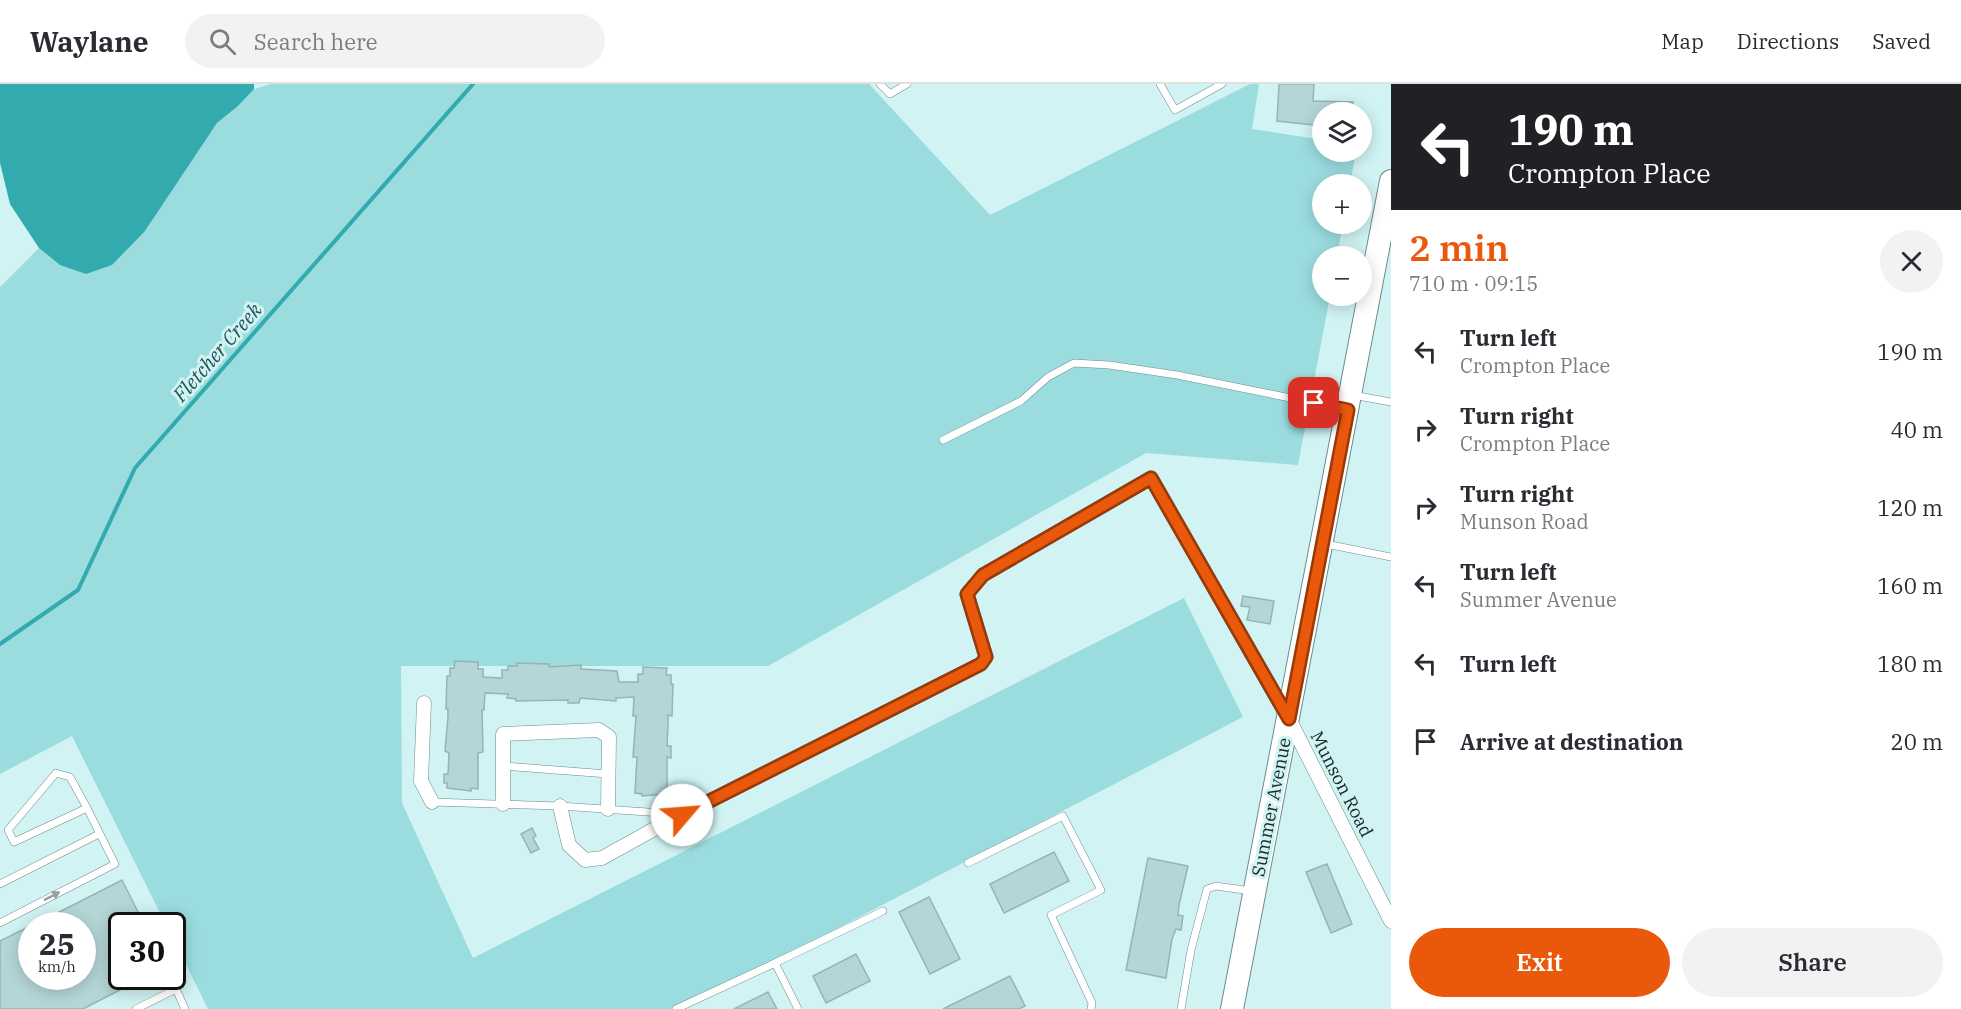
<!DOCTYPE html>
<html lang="en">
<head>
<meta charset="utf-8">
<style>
	body { margin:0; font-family:"IBM Plex Serif",serif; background:#f2f2f3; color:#2b2b33; height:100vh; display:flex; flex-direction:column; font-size:22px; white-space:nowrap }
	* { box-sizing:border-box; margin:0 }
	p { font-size:20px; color:#7c7c81 }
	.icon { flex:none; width:33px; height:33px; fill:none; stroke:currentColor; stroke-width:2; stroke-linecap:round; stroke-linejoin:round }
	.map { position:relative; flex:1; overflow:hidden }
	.details { display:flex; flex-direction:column; background:#fff; width:570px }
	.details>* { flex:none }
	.guide { background:#202124; color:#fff; overflow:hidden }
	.fabs { position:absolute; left:1312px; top:18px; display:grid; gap:12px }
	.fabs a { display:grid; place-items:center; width:60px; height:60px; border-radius:50%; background:#fff; box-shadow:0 3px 15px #0003; font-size:30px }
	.speed { position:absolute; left:18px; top:828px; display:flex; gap:12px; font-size:30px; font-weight:700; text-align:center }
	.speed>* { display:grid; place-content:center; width:78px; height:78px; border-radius:50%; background:#fff; box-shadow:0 3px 15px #0003; line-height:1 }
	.speed small { font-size:15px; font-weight:400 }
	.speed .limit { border:3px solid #111; border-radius:9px; background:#fff; color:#111 }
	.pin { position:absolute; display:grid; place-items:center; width:51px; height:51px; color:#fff; margin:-26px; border-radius:12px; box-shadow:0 3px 9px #0006 }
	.me { position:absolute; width:66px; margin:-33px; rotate:63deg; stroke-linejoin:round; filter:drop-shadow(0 0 4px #0008) }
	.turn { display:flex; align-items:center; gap:21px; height:126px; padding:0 18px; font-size:27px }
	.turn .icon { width:78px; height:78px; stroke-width:2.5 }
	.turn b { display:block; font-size:42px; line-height:51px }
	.round { display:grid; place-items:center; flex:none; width:63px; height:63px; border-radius:32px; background:#f2f2f3 }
	.summary { display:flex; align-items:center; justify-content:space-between; height:102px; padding:0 18px }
	h1 { font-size:36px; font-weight:600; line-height:45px; color:#ea580c }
	.button { display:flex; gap:12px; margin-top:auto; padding:12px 18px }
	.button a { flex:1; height:69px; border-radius:36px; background:#ea580c; color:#fff; font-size:24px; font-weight:600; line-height:69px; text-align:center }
	.button a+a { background:#f2f2f3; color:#2b2b33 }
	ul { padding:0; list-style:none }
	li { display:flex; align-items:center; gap:18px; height:78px; padding:0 18px }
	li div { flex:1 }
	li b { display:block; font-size:22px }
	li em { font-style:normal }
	header { display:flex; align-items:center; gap:36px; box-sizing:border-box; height:84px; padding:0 30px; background:#fff; border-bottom:2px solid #e1e1e2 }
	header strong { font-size:28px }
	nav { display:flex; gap:33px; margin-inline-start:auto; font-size:21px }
	.search { width:420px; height:54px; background:#f2f2f3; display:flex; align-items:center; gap:15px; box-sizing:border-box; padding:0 21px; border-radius:33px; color:#7c7c81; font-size:22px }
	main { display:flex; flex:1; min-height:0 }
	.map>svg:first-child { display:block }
</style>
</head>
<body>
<header>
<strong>Waylane</strong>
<div class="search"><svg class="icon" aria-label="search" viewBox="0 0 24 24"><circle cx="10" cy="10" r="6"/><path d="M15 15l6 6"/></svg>Search here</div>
<nav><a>Map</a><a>Directions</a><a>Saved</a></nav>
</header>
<main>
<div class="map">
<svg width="1391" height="925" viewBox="0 0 1391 925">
	<rect width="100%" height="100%" fill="#d1f3f4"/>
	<polygon fill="#9bdddf" points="271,0 869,0 990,131 1250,0 1259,0 1252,45 1323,56 1323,68 1356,68 1350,100 1323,100 1323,140 1343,140 1337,172 1323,172 1323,212 1330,212 1298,381 1146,369 768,582 401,582 402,719 473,874 1184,514 1243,633 683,925 208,925 173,854 172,842 166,841 72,652 0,690 0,203 39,164 60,181 145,147 217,39 238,22 254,5"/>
	<polygon fill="#32aaae" points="0,0 254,0 254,5 238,22 217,39 145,147 112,181 86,190 60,181 39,164 10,120 0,79"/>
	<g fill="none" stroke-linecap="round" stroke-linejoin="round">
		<polyline stroke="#32aaae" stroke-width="4" points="0,560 78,506 135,384 473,0"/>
	</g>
	<g fill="#b5d6d7" stroke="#94b4b5" stroke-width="1.5">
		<polygon points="1279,0 1314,0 1313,17 1353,18 1351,28 1323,28 1323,42 1277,37"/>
		<polygon points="1243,512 1274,517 1270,540 1247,536 1250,523 1241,522"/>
		<polygon points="455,577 478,578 478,585 483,585 483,593 502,594 502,586 508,586 508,582 517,582 517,579 549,580 549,583 581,581 581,585 617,587 619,598 638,598 638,590 643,590 643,583 667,584 666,591 671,591 671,600 673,600 672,632 668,631 668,640 667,662 671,662 671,674 667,673 667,710 642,712 642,710 635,709 637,673 633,673 636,632 633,632 634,613 616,614 616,617 580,614 579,619 568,619 568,616 516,617 516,615 507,614 508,610 485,609 484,626 482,626 483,668 478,669 478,705 471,704 471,707 447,704 447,699 444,699 444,690 448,690 449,669 445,667 448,633 448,625 446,625 447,592 450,592 450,584 454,584"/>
		<polygon points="532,744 536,752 533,754 539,765 531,769 521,750"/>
		<polygon points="1054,768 1069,797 1004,829 990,800"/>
		<polygon points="1148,774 1188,782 1179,821 1178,831 1183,832 1181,846 1176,845 1172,855 1166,894 1126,886"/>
		<polygon points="1327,780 1352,840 1331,849 1306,788"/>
		<polygon points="122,796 145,842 122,842 122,892 147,892 83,925 0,925 0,857 32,841 32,892 82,892 82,842 32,842"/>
		<polygon points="929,813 960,875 930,890 899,828"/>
		<polygon points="856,870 870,897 826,919 813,892"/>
		<polygon points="1010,892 1025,922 1019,925 943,925"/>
		<polygon points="768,908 777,925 734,925"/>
	</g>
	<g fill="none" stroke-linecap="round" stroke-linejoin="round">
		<g stroke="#6d8c8d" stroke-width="8">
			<g id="lane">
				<polyline points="880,0 890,10 907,0"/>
				<polyline points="1160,0 1175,26 1222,0"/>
				<polyline points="1353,311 1391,318"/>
				<polyline points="943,356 1021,317 1048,293 1074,279 1109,281 1177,291 1345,325"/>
				<polyline points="1326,460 1391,473"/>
				<polyline points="503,682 608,690"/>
				<polyline points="432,718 560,722 677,730"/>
				<polyline points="968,779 1063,732 1101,806 1051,831 1092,919 1091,925"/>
				<polyline points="0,800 99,750"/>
				<polyline points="0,839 115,780 87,724 14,758 8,746 56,689 70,693 87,724"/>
				<polyline points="136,925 176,905 185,925"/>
				<polyline points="676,925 775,879"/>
				<polyline points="798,925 775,879 883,827"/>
				<polyline points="1181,925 1191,866 1207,805 1216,802 1251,807"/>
			</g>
		</g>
		<g stroke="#6d8c8d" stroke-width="15">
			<g id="street">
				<polyline points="424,619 421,697 432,718"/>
				<polyline points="503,720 503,650 599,646 609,653 608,725"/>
				<polyline points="560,722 569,761 585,776 602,774 658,743 981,580 986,573 967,510 983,491 1151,394 1289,635 1391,837"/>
			</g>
		</g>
		<g stroke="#6d8c8d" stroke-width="24">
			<polyline id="primary" points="1232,925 1391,97"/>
		</g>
		<use href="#lane" stroke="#fff" stroke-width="7"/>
		<use href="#street" stroke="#fff" stroke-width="14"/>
		<use href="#primary" stroke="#fff" stroke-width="22"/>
	</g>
	<defs><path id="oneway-solid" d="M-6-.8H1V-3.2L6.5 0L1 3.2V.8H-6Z" transform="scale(1.5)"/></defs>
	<use fill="#989d9d" href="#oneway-solid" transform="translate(52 812) rotate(-27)"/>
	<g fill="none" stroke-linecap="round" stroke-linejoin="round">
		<g stroke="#983908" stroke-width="15">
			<polyline id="route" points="682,731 981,580 986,573 967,510 983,491 1151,394 1289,635 1348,326 1314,319"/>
		</g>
		<use href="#route" stroke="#ea580c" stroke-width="10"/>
	</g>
	<g text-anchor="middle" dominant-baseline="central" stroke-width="6" stroke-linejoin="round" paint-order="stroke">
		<g font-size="18" fill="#192626" stroke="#d1f3f4">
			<text transform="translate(1342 700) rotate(63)">Munson Road</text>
			<text transform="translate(1271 723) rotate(-79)">Summer Avenue</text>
		</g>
		<g font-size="20" font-style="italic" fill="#235456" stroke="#d1f3f4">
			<text transform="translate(217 268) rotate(-49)">Fletcher Creek</text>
		</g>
	</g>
</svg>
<div class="fabs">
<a><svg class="icon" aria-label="layers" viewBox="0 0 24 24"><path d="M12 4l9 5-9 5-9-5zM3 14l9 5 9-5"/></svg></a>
<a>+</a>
<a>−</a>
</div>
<div class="speed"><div>25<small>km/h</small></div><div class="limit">30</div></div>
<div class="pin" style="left:1314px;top:319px;background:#d93025"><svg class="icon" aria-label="arrive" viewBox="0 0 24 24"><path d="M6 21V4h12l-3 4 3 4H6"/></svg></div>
<svg class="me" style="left:682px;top:731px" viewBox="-20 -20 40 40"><circle r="19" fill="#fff"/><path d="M0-13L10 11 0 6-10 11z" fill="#ea580c"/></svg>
</div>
<section class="details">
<div class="guide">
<div class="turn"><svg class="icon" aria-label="left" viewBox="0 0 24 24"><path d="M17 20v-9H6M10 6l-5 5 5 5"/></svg><div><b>190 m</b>Crompton Place</div></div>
</div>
<div class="summary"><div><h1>2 min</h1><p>710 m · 09:15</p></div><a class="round"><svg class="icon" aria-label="close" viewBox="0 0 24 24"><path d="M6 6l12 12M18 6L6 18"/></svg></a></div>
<ul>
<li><svg class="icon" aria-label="left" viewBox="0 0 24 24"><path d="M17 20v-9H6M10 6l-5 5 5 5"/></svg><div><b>Turn left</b><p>Crompton Place</p></div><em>190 m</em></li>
<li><svg class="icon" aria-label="right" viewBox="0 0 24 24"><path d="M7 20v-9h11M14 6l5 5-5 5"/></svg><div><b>Turn right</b><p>Crompton Place</p></div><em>40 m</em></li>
<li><svg class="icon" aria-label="right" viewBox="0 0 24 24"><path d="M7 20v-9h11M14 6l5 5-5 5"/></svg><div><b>Turn right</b><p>Munson Road</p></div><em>120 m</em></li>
<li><svg class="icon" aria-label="left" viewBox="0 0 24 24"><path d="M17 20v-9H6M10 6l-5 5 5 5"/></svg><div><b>Turn left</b><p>Summer Avenue</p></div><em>160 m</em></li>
<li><svg class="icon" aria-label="left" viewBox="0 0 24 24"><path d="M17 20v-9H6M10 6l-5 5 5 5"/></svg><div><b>Turn left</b></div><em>180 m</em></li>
<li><svg class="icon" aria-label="arrive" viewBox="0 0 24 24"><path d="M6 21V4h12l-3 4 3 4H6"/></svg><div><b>Arrive at destination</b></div><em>20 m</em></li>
</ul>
<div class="button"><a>Exit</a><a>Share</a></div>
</section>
</main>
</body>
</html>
